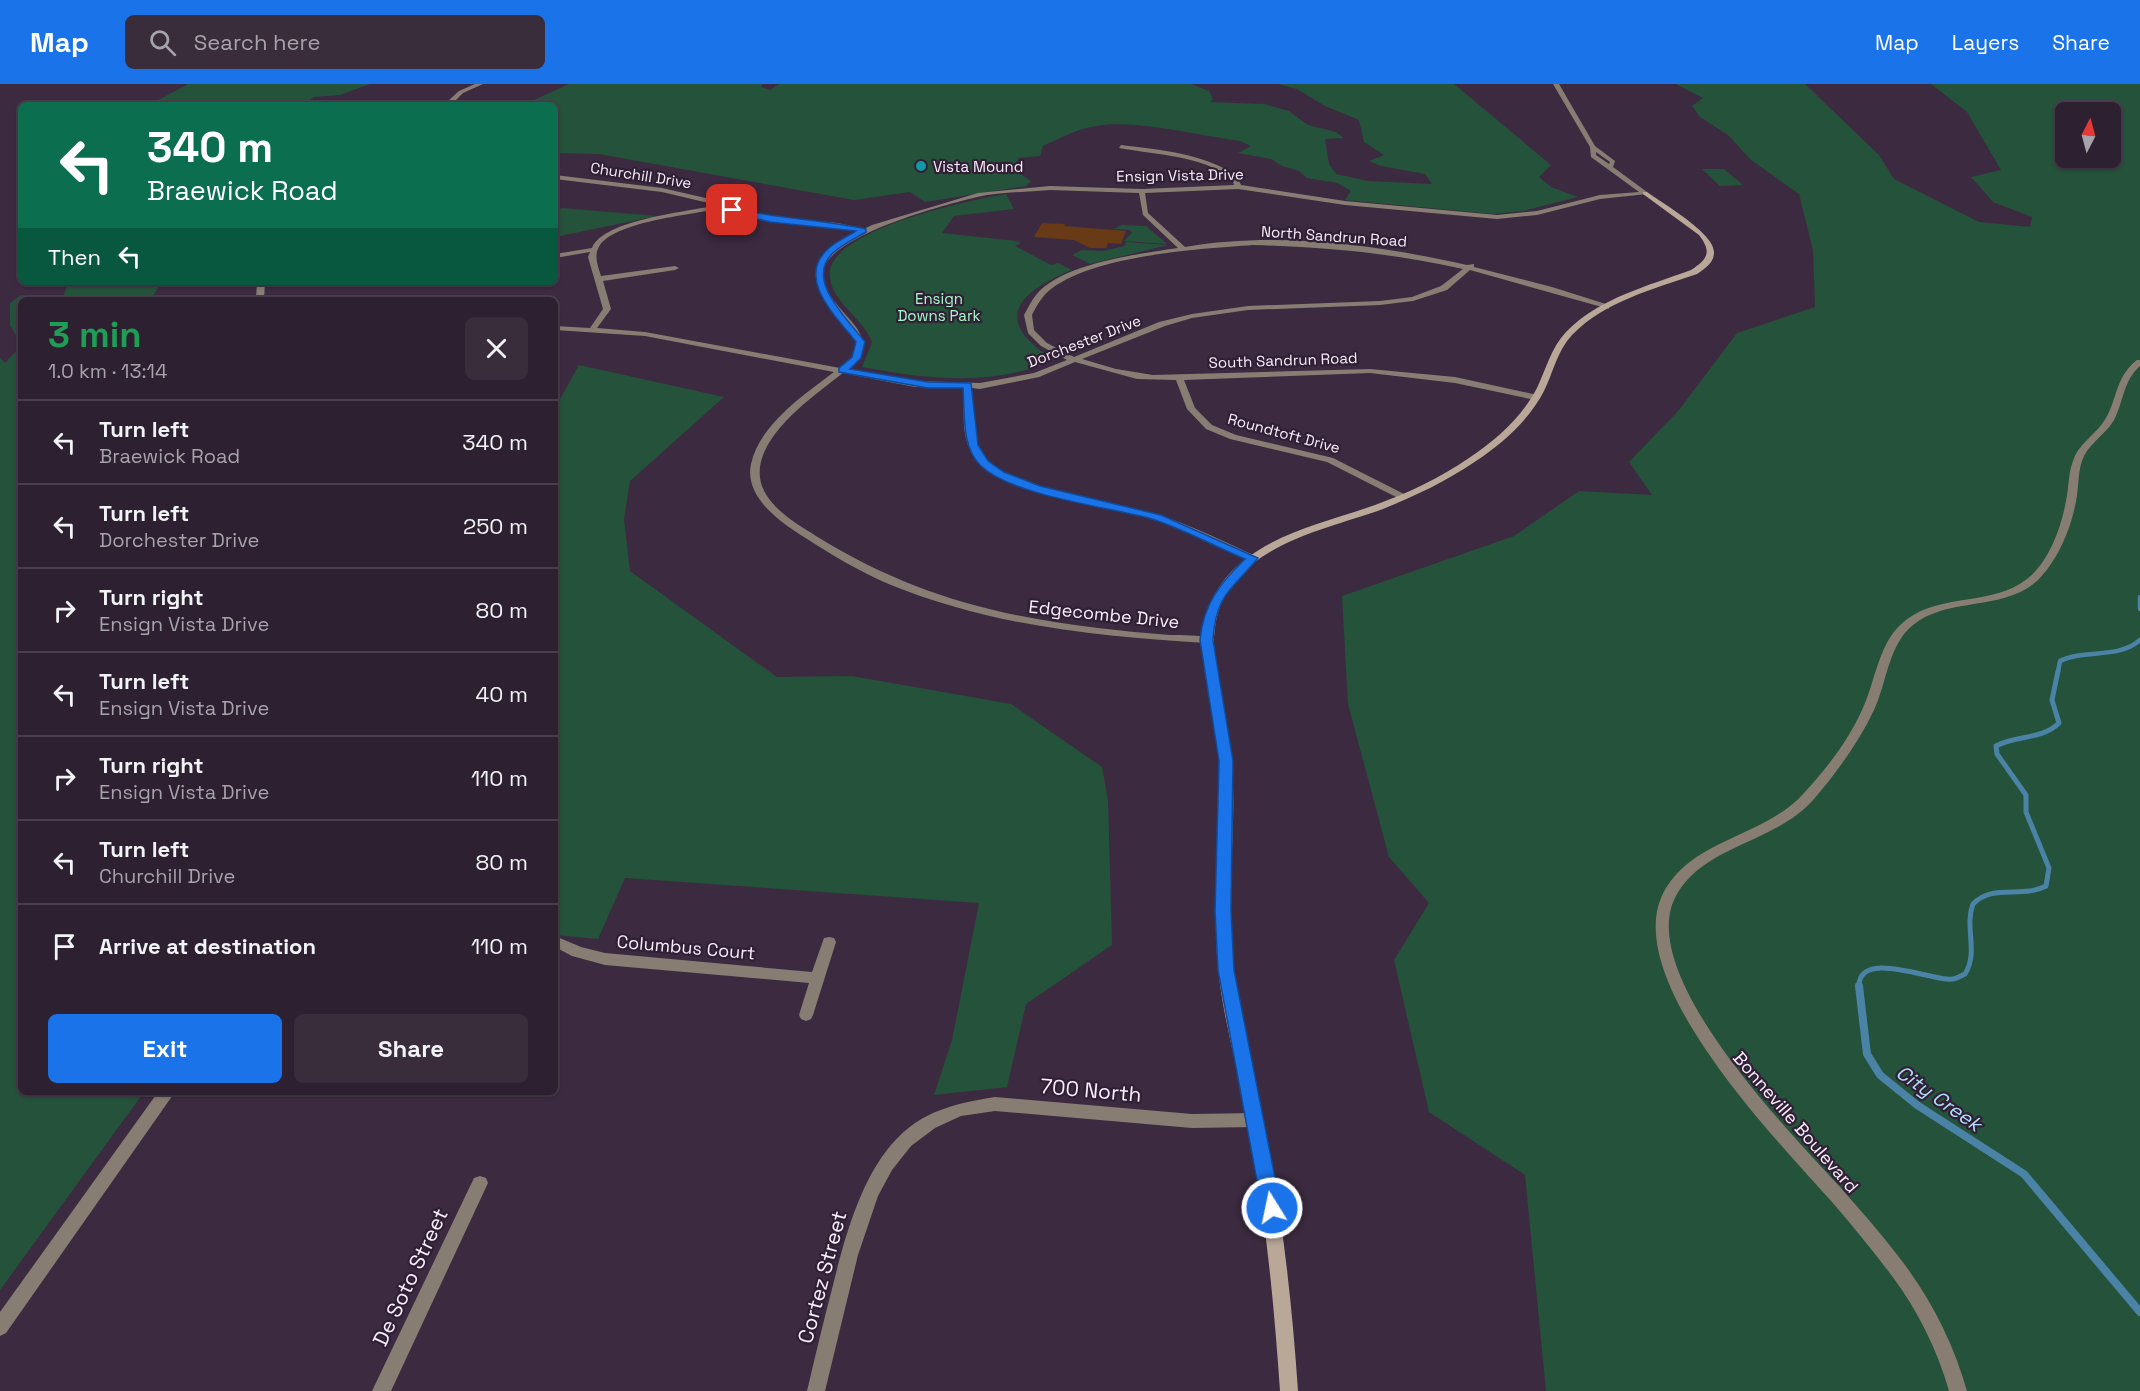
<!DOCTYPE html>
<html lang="en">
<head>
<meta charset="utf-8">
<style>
	body { margin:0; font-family:"Space Grotesk",sans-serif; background:#392d3c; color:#f1f3f6; height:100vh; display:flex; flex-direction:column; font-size:22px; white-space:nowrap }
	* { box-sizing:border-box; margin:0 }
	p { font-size:20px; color:#a7a3ab }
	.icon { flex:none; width:33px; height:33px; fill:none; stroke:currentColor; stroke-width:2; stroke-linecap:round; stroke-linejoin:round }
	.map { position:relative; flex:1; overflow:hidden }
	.sheet { position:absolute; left:18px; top:213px; width:540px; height:798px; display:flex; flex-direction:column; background:#2d2030; border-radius:9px; box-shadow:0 2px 4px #0004,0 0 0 2px #483e4c }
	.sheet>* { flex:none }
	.guide { position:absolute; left:18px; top:18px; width:540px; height:183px; border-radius:9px; box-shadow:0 2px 4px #0004,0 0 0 2px #483e4c; background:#0b6e4f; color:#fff; overflow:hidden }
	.needle { width:39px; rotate:6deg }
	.controls { position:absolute; left:2055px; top:18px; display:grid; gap:12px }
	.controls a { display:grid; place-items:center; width:66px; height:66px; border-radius:9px; background:#2d2030; box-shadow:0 2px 4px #0004,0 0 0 2px #483e4c; font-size:30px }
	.pin { position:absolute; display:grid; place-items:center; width:51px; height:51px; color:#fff; margin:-26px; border-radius:12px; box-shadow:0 3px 9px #0006 }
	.me { position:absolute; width:66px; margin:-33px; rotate:350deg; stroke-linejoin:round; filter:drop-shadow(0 0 4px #0008) }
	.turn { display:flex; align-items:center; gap:21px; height:126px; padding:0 30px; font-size:27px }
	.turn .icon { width:78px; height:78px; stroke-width:2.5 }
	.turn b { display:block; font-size:42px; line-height:51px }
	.then { display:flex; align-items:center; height:57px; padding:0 30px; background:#0003; gap:12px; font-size:22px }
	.round { display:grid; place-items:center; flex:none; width:63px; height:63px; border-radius:9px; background:#392d3c }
	.summary { display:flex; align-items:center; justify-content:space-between; height:102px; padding:0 30px }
	h1 { font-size:36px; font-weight:700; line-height:45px; color:#1e9e55 }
	.action { display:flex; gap:12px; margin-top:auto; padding:12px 30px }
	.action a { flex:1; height:69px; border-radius:9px; background:#1a73e8; color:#fff; font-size:24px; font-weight:700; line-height:69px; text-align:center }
	.action a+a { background:#392d3c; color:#f1f3f6 }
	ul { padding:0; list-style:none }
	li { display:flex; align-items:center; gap:18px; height:84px; padding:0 30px; border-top:2px solid #483e4c }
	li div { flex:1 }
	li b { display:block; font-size:22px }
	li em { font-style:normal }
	header { display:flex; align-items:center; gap:36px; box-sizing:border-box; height:84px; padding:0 30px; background:#1a73e8; color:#fff }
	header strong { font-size:28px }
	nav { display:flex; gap:33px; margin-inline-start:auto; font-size:21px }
	.search { width:420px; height:54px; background:#392d3c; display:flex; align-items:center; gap:15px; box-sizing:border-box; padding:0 21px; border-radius:9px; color:#a7a3ab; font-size:22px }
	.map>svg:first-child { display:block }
</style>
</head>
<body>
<header>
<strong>Map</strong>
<div class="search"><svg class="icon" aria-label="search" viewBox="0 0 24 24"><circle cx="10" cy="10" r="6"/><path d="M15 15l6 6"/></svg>Search here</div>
<nav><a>Map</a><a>Layers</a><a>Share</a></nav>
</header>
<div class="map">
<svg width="2140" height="1307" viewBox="0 0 2140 1307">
	<rect width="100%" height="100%" fill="#3c2a40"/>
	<g fill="#25523a" fill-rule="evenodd">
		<polygon points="188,0 370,0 340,11 314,13 303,21 149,21"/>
		<path d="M569 0H762L761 3 770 6 779 0H1191L1209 7 1213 15 1210 18 1264 20 1289 27 1308 41 1336 48 1344 54 1325 55 1329 80 1336 90 1368 97 1432 100 1425 90 1381 82 1369 77 1384 71 1364 58 1359 36 1325 22 1297 5 1278 0H1454L1551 81 1539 93 1551 103 1578 113 1523 127 1493 130 1345 116 1351 107 1337 99 1307 94 1299 87 1282 82 1271 75 1238 69 1251 62 1240 57C1200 52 1135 35 1096 42 1077 45 1060 54 1043 62L1040 72 1018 74 1016 87 1031 97 1026 102 925 118 910 108 854 116 599 70 555 69V21H523Z"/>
		<path d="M1676 0H1805L1879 71 1894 95 1979 138 2030 143 2032 133 1993 118 1971 93 2001 86 1967 28 1931 0H2140V1307H1546L1525 1091 1429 1028 1394 876 1429 819 1389 773 1348 620 1342 512 1514 452 1579 407 1652 411 1629 378 1679 326 1737 249 1815 223 1813 166 1799 110 1751 76 1728 51 1700 33 1692 22 1703 14ZM2066 28H2110V74H2066Z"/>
		<polygon points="1702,85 1724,85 1743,101 1720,102"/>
		<path d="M1006 110 1014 125 954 132 942 149 1016 157 1021 159 1015 162 1051 181 1058 179 1072 186C1018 208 991 236 1053 275L1052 277C989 303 927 295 862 283L872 258C863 234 833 219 830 194 822 146 972 116 1006 110Z"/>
		<polygon points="562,124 657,132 555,153 555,128"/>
		<polygon points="1122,141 1146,142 1167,160 1124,157 1132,149 1130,146 1114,145"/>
		<polygon points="1126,158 1168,161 1090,180 1072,171 1082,166 1103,167 1124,162"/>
		<polygon points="69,198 162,198 150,216 74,216 63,212"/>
		<polygon points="21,211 42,216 21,216 21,260 10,241 10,219"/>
		<polygon points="21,262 21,1008 144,1008 0,1206 0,274 5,279"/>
		<polygon points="579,281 724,313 630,397 624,435 630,487 777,593 852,592 1011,620 1102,683 1108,716 1112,861 1026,920 1007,1003 934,1011 952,956 979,819 625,794 598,855 555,851 555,324"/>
	</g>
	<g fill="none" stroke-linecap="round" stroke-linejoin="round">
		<g stroke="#4a83a6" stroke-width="4.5">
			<polyline points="2140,513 2140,525"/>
			<path d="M2058 588 2060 577C2085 565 2119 575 2140 556"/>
		</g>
		<path stroke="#4a83a6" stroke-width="5" d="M1859 904C1857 865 1928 895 1947 895 1955 896 1959 893 1965 890 1979 868 1964 843 1973 820 1993 799 2022 815 2046 802L2049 784 2026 728V711L1997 670 1996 662C2016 651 2042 656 2059 639L2052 616 2058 587"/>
		<polyline stroke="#4a83a6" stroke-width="8" points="1859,902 1867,970 1880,991 1917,1021 2024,1090 2140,1228"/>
	</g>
	<polygon fill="#683a16" points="1042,139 1065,140 1064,142 1126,147 1121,160 1108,159 1106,164 1090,164 1074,156 1034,153"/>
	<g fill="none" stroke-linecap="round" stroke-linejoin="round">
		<g fill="#887d73" fill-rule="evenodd">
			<polygon points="475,0 483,0 463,9 451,21 405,21 448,17 459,7"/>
			<path d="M1553 0H1559L1595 62 1615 77 1613 83 1647 108V110L1600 115 1537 131 1497 135 1345 121 1238 105 1145 109 1148 129 1185 163C1278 147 1377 161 1467 181L1474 180V183L1552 203 1609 221V225L1470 186 1447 206 1413 217 1380 221 1248 226 1192 234 1165 242 1082 275 1116 285 1153 291 1370 285 1455 293 1538 311V315L1535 316 1455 299 1370 289 1184 296 1195 324 1212 341 1236 351 1333 374 1406 411V415H1400L1327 378 1230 355 1206 345 1187 325 1176 296 1137 295 1075 278 1039 293 980 305 972 304C973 325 969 354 983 371 1014 410 1112 416 1158 431 1192 441 1224 458 1256 472V476H1248C1216 462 1185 446 1151 435 1103 420 1009 414 976 375 960 356 964 327 964 304L915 303 843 289C811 314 736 365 767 412 779 430 799 441 816 452 906 508 994 532 1098 544 1122 547 1146 549 1170 551 1184 551 1198 551 1211 554L1213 556 1211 558 1207 559C1100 553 992 542 891 501 860 488 832 471 804 453 780 438 744 413 751 380 760 340 804 311 834 288L645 252 555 246V242L590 244 603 225 588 173 590 168 555 174V170L592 164C604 135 689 128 717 121L662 108 555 95V91L662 104 710 115 760 132 838 139 864 145 872 141 978 109 1050 102 1142 105 1234 101 1232 94C1198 71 1158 71 1119 64L1121 61C1161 66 1203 69 1237 92L1241 101 1345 117 1497 131 1537 127 1600 111 1639 108 1591 73 1590 63ZM1596 68 1610 78 1609 80 1596 71ZM1050 106 1139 109 1143 131 1178 164C1139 170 1062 179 1036 211 1031 217 1028 224 1024 231L1028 249 1041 262 1067 276 1034 289 980 299 915 297 848 285C885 253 843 237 828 207 825 202 821 196 822 190 825 152 944 121 977 113 1000 108 1026 108 1050 106ZM724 124 759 136 838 143 858 148C849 153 834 159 827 167 788 212 864 236 855 267 853 274 845 279 840 284L645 248 597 244 611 225 603 197 675 186 679 184 675 182 601 192C598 182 593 171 600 161 617 137 695 130 724 124ZM1253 161C1324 163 1393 169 1463 185L1441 202 1412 213 1380 217 1248 222 1192 230 1159 238 1074 273 1047 259 1034 246 1032 231C1037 221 1042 212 1051 205 1096 171 1198 165 1253 161Z"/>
			<polygon points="257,198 265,198 264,216 256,216"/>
			<path d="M2137 276H2140V282C2123 297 2124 317 2114 336 2106 350 2091 358 2084 372 2078 384 2079 399 2077 411 2073 440 2059 475 2038 496 2004 528 1949 512 1913 541 1888 561 1887 599 1874 626 1859 658 1837 688 1814 715 1776 759 1705 761 1677 810 1631 888 1791 1049 1840 1103 1862 1128 1885 1154 1905 1181 1933 1219 1954 1261 1967 1307H1949C1937 1265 1918 1227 1892 1192 1873 1167 1853 1142 1832 1118 1779 1058 1613 890 1666 804 1697 754 1766 752 1804 709 1827 684 1848 657 1862 626 1876 597 1878 557 1906 536 1941 509 1993 522 2027 495 2049 478 2061 444 2066 417 2069 404 2068 390 2073 377 2078 361 2092 353 2102 340 2118 319 2113 295 2137 276Z"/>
			<polygon points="555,852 581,863 605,869 812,888 824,854 829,853 834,854 836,858 813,931 811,935 806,937 801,935 799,931 809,899 605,881 572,872 555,863"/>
			<polygon points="158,1008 175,1008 6,1249 0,1252 0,1228"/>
			<path d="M995 1013 1192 1030 1255 1029 1261 1031 1263 1036 1261 1041 1255 1043 1192 1044 995 1027 961 1032 935 1044 911 1062 892 1086 878 1112 858 1171 825 1307H807C815 1273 823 1239 832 1205 847 1146 867 1064 925 1033 948 1021 970 1017 995 1013Z"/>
			<polygon points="480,1092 486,1094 488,1099 391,1307 372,1307 474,1094"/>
		</g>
		<path fill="#b9a898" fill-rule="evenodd" d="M1643 108H1647C1662 119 1716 150 1714 169 1714 179 1704 185 1697 190 1654 205 1605 217 1572 251 1557 267 1553 289 1544 307 1529 336 1503 359 1476 377 1447 397 1415 412 1383 425 1333 443 1269 455 1234 498 1192 550 1228 624 1232 682 1237 749 1225 817 1232 885 1239 938 1255 990 1265 1043 1282 1130 1292 1218 1298 1307H1280C1274 1218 1265 1129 1249 1041 1239 988 1223 936 1218 883 1211 815 1225 747 1220 679 1215 618 1182 548 1225 495 1261 451 1324 439 1375 421 1408 409 1440 394 1469 374 1496 356 1522 333 1537 304 1546 285 1551 264 1566 248 1599 214 1648 202 1691 186 1708 175 1712 168 1699 151L1643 110Z"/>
	</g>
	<path fill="#1a73e8" stroke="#114b97" stroke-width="1.5" d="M732 124C778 135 821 135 866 145V148C856 154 843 160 834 168 803 195 848 235 865 258L861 274 850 285 928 298 971 299 978 361 988 377 1004 388 1040 402 1161 431 1258 474C1232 506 1216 509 1213 556L1233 677 1231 827 1234 886 1281 1124 1278 1130 1272 1133 1265 1130 1262 1124 1218 886 1215 827 1219 677 1200 556C1203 521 1220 499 1245 475 1214 462 1183 445 1152 435 1108 423 1013 412 981 382 961 363 965 330 963 304H928L839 288V284L852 273 856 258C837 233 795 195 828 165 835 158 847 153 856 147L770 138 730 128Z"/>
	<circle fill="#0f9aa8" stroke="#312035" stroke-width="2" cx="921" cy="82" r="6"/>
	<g text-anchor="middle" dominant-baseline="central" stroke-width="4.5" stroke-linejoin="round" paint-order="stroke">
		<g font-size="15" fill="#f9eefc" stroke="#312035" text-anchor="start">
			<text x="933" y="82">Vista Mound</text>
		</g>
		<g font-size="15" fill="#f9eefc" stroke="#312035">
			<text transform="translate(641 91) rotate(9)">Churchill Drive</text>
			<text transform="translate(1180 91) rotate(-1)">Ensign Vista Drive</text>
			<text transform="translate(1334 152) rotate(4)">North Sandrun Road</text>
			<text transform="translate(1084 257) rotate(-21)">Dorchester Drive</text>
			<text transform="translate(1283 276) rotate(-2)">South Sandrun Road</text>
			<text transform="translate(1284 349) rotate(15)">Roundtoft Drive</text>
		</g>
		<g font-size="15" fill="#a3fbc8" stroke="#312035">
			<text x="939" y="214">Ensign<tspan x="939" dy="17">Downs Park</tspan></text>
		</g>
		<g font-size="18" fill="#f9eefc" stroke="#312035">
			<text transform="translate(1104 530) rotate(6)">Edgecombe Drive</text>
			<text transform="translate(686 863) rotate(5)">Columbus Court</text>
			<text transform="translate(1796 1038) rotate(49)">Bonneville Boulevard</text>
		</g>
		<g font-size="20" font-style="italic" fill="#aedefe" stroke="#312035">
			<text transform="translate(1939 1014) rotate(35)">City Creek</text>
		</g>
		<g font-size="21" fill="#f9eefc" stroke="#312035">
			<text transform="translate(1091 1006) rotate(5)">700 North</text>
			<text transform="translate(410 1193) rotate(-65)">De Soto Street</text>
			<text transform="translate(822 1193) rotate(-75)">Cortez Street</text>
		</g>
	</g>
</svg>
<div class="controls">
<a><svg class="needle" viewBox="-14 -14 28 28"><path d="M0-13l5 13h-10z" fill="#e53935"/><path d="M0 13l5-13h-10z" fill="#a7a3ab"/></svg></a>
</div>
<div class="pin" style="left:732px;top:126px;background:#d93025"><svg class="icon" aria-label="arrive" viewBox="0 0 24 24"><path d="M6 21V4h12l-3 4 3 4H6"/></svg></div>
<svg class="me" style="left:1272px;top:1124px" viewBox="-20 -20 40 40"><circle r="17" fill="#1a73e8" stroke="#fff" stroke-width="3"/><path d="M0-11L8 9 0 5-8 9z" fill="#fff"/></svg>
<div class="guide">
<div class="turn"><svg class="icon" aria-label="left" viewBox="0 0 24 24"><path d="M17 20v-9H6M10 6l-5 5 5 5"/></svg><div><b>340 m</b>Braewick Road</div></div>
<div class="then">Then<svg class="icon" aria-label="left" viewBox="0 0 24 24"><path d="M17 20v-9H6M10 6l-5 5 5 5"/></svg></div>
</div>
<section class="sheet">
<div class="summary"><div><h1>3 min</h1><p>1.0 km · 13:14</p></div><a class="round"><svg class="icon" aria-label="close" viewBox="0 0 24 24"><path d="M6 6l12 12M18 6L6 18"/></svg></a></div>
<ul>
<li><svg class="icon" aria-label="left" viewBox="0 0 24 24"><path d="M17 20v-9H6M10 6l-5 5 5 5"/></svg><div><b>Turn left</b><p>Braewick Road</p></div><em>340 m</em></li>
<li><svg class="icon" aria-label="left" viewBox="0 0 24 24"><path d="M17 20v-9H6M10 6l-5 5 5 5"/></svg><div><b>Turn left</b><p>Dorchester Drive</p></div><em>250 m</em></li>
<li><svg class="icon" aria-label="right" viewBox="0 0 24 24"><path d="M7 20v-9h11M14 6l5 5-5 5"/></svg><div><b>Turn right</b><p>Ensign Vista Drive</p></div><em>80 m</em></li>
<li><svg class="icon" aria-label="left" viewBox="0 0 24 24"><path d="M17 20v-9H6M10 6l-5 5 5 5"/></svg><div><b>Turn left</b><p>Ensign Vista Drive</p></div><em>40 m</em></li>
<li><svg class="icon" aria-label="right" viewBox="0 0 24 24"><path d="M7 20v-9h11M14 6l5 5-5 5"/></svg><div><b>Turn right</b><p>Ensign Vista Drive</p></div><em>110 m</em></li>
<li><svg class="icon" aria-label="left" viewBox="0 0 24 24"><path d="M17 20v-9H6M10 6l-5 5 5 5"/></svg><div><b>Turn left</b><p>Churchill Drive</p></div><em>80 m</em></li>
<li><svg class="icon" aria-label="arrive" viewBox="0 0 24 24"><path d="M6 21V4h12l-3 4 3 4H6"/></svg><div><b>Arrive at destination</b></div><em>110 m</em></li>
</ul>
<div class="action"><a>Exit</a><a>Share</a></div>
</section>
</div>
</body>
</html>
